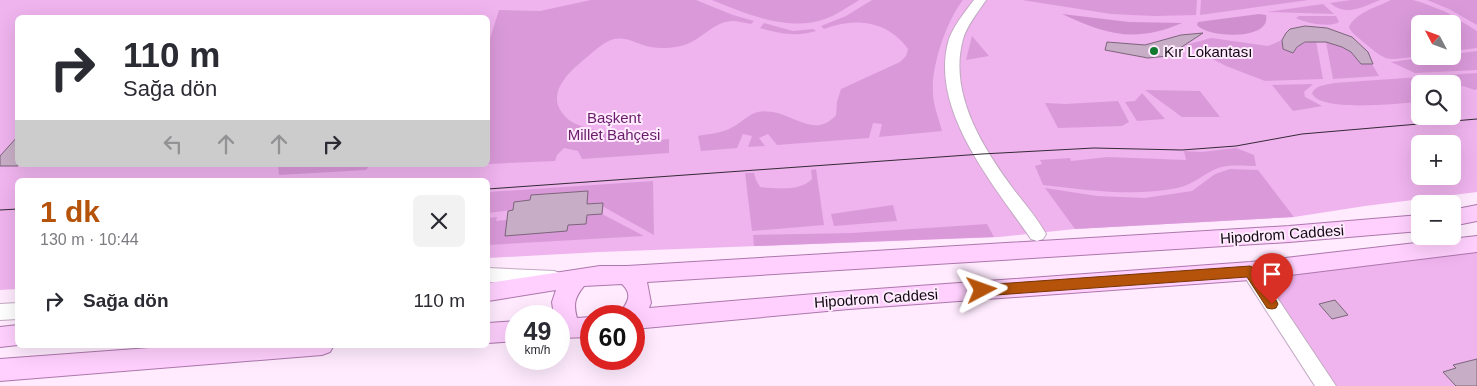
<!DOCTYPE html>
<html lang="tr">
<head>
<meta charset="utf-8">
<style>
	body { margin:0; font-family:Helvetica,sans-serif; background:#f2f2f3; color:#2b2b33; height:100vh; display:flex; flex-direction:column; font-size:19px; white-space:nowrap }
	* { box-sizing:border-box; margin:0 }
	p { font-size:16px; color:#7c7c81 }
	.icon { flex:none; width:28px; height:28px; fill:none; stroke:currentColor; stroke-width:2; stroke-linecap:round; stroke-linejoin:round }
	.map { position:relative; flex:1; overflow:hidden }
	.side { position:absolute; left:15px; top:178px; width:475px; height:170px; display:flex; flex-direction:column; background:#fff; border-radius:8px; box-shadow:0 5px 20px #0002 }
	.side>* { flex:none }
	.top-card { position:absolute; left:15px; top:15px; width:475px; height:152px; border-radius:8px; box-shadow:0 5px 20px #0002; background:#fff; color:#2b2b33; overflow:hidden }
	.needle { width:32px; rotate:311deg }
	.tools { position:absolute; left:1411px; top:15px; display:grid; gap:10px }
	.tools a { display:grid; place-items:center; width:50px; height:50px; border-radius:8px; background:#fff; box-shadow:0 5px 20px #0002; font-size:25px }
	.speed { position:absolute; left:505px; top:305px; display:flex; gap:10px; font-size:25px; font-weight:700; text-align:center }
	.speed>* { display:grid; place-content:center; width:65px; height:65px; border-radius:50%; background:#fff; box-shadow:0 5px 20px #0002; line-height:1 }
	.speed small { font-size:12px; font-weight:400 }
	.speed .limit { border:8px solid #d22; background:#fff; color:#111 }
	.pin { position:absolute; display:grid; place-items:center; width:42px; height:42px; color:#fff; margin:-51px -21px; border-radius:50% 50% 50% 0; rotate:-45deg; box-shadow:0 0 5px #0007 }
	.pin .icon { rotate:45deg }
	.me { position:absolute; width:55px; margin:-28px; rotate:86deg; stroke-linejoin:round; filter:drop-shadow(0 0 4px #0008) }
	.turn { display:flex; align-items:center; gap:18px; height:105px; padding:0 25px; font-size:22px }
	.turn .icon { width:65px; height:65px; stroke-width:2.5 }
	.turn b { display:block; font-size:35px; line-height:42px }
	.lanes { display:flex; align-items:center; height:48px; padding:0 25px; background:#0003; justify-content:center; gap:25px; direction:ltr }
	.lanes .off { opacity:.35 }
	.round { display:grid; place-items:center; flex:none; width:52px; height:52px; border-radius:8px; background:#f2f2f3 }
	.headline { display:flex; align-items:center; justify-content:space-between; height:85px; padding:0 25px }
	h1 { font-size:30px; font-weight:700; line-height:38px; color:#b45309 }
	ul { padding:0; list-style:none }
	li { display:flex; align-items:center; gap:15px; height:75px; padding:0 25px }
	li div { flex:1 }
	li b { display:block; font-size:19px }
	li em { font-style:normal }
	.map>svg:first-child { display:block }
</style>
</head>
<body>
<div class="map">
<svg width="1477" height="386" viewBox="0 0 1477 386">
	<rect width="100%" height="100%" fill="#ffeafe"/>
	<g fill="#efb3ee" fill-rule="evenodd">
		<path d="M0 0H1477V192L1365 206 1294 217 1075 229 999 237 600 252 488 258V180H18L17 289 0 290ZM18 18H488V165H18ZM1420 24H1452V56H1420ZM1420 84H1452V116H1420ZM1420 144H1452V176H1420Z"/>
		<polygon points="1477,246 1477,386 1326,386 1250,271"/>
	</g>
	<g fill="#da9ada">
		<path d="M591 0H696L733 15 754 21 751 24C745 23 738 21 732 21 712 22 700 42 681 46 671 48 661 49 651 47 639 45 627 36 614 39 601 43 590 55 580 63 561 79 545 100 569 120 578 127 597 130 609 133 629 137 648 142 669 139V153L582 159 578 151 564 148 557 155 555 161 488 164V45L499 10 540 11Z"/>
		<path d="M712 0H859C849 6 837 15 825 19 789 32 746 14 712 0Z"/>
		<path d="M872 0H963C947 20 931 66 933 92 933 105 939 119 942 131L879 137 882 124 873 123 869 138 777 145 768 134 759 138 765 146 748 147 752 136 743 134 737 148 701 151 698 136C708 134 722 133 731 128 748 119 751 108 773 112 796 116 816 138 836 115L837 102 841 89 900 62 906 56 908 49C888 21 855 17 824 29L821 26 846 16Z"/>
		<polygon points="1022,0 1197,0 1196,15 1154,16 1111,14"/>
		<polygon points="1201,0 1309,0 1200,15"/>
		<path d="M1351 0H1380C1362 7 1347 17 1330 3Z"/>
		<path d="M1391 0H1413L1423 3 1446 12 1477 31V48L1453 51 1452 24H1420V56C1385 60 1390 64 1362 41 1357 36 1352 34 1349 27 1355 13 1377 7 1391 0Z"/>
		<polygon points="1427,0 1477,0 1477,25 1449,9"/>
		<polygon points="1323,4 1334,14 1267,12"/>
		<path d="M1299 16H1336L1339 22C1331 28 1305 23 1296 18Z"/>
		<path d="M764 23 793 31 813 29 816 31C795 37 780 34 760 28Z"/>
		<polygon points="972,36 989,56 966,60"/>
		<path d="M1211 38 1268 46 1282 40 1283 49 1293 53C1299 44 1305 42 1316 41L1323 79 1265 81 1226 66 1186 45Z"/>
		<path d="M1326 42C1341 45 1353 51 1361 64H1372L1379 76 1333 79Z"/>
		<polygon points="1477,51 1477,70 1415,73 1391,62 1436,56 1452,56 1453,54"/>
		<path d="M1477 73V89L1475 90 1463 86 1453 89 1452 84H1420V102C1400 103 1319 113 1312 93 1316 85 1326 85 1334 83Z"/>
		<polygon points="1313,84 1304,92 1305,97 1322,106 1293,111 1272,85"/>
		<polygon points="1145,90 1200,91 1220,117 1182,117"/>
		<polygon points="1142,93 1165,119 1137,121 1125,102 1135,101"/>
		<polygon points="1118,101 1129,122 1122,126 1058,128 1045,103 1065,104"/>
		<path d="M1236 148 1254 155 1256 166C1244 166 1230 164 1218 168 1203 174 1193 185 1177 188 1133 197 1088 190 1043 185L1035 166 1042 164 1040 160 1070 158 1071 161 1108 157 1186 160 1184 151 1201 152Z"/>
		<polygon points="278,165 370,165 366,170 279,175"/>
		<path d="M816 169 824 225 752 231 745 173H754L756 180 760 187C777 188 799 192 812 179L811 170Z"/>
		<polygon points="1230,169 1258,170 1294,217 1075,229 1045,188 1097,196 1145,198 1192,191 1215,174"/>
		<polygon points="653,181 654,235 602,206 602,203 587,204 587,191 531,195 530,200 514,202 513,210 488,213 488,192"/>
		<polygon points="893,205 897,221 834,226 831,214"/>
		<polygon points="602,214 644,236 488,245 488,218 497,217 496,221 507,220 505,235 567,231 568,225 586,224 587,215"/>
		<polygon points="987,224 994,237 754,246 753,235 852,233"/>
	</g>
	<g fill="#d090cf">
		<path d="M1062 14 1129 22 1182 23C1135 43 1107 35 1062 14Z"/>
		<path d="M1259 14 1266 15C1272 41 1207 38 1197 25L1198 22Z"/>
	</g>
	<g fill="#c7aec6" stroke="#7b647a">
		<polygon points="1305,26 1327,28 1352,37 1368,52 1373,64 1361,64 1351,52 1342,47 1326,42 1305,42 1297,47 1293,53 1283,49 1282,40 1286,33 1290,29"/>
		<polygon points="1203,33 1168,56 1148,58 1105,50 1107,42 1145,45 1181,35"/>
		<polygon points="18,136 18,166 0,166 0,156"/>
		<polygon points="588,191 587,204 603,203 602,214 587,215 586,224 568,225 567,231 505,236 508,211 513,210 514,202 530,200 531,195"/>
		<polygon points="1335,300 1348,315 1332,319 1319,304"/>
		<polygon points="1477,359 1477,386 1456,386 1443,372 1456,368 1453,365"/>
	</g>
	<g fill="none" stroke-linecap="round" stroke-linejoin="round">
		<g stroke="#c2aac2" stroke-width="2">
			<g id="minor">
				<path d="M974 0H986C978 12 967 25 963 39 948 94 983 148 1014 190 1025 204 1037 218 1046 234L1043 239 1037 241 1031 239C994 185 928 109 949 39 954 25 965 12 974 0Z"/>
				<polygon points="1250,264 1256,266 1336,386 1315,386 1244,276 1241,271 1244,266"/>
				<polygon points="488,268 554,271 560,273 563,278 560,283 554,285 488,282"/>
				<polygon points="18,303 18,319 0,320 0,304"/>
			</g>
		</g>
		<g stroke="#ac77ab" stroke-width="2">
			<g id="major">
				<polygon points="1477,205 1477,221 1452,226 1452,210"/>
				<path d="M1420 215V231L1289 242 647 282 651 303 649 308 849 291 1250 262 1477 236V252L1250 280 849 309 634 329V316H619C625 303 635 297 622 284L584 286C575 297 573 304 577 318L591 317V337L559 338V316H554L552 302 556 290 488 301V283L600 266H627L1289 226Z"/>
				<polygon points="516,321 516,341 488,343 488,323"/>
				<polygon points="18,325 18,345 0,347 0,327"/>
				<polygon points="190,345 334,345 330,352 322,355 0,381 0,359"/>
			</g>
		</g>
		<use href="#minor" fill="#fff" fill-rule="evenodd"/>
		<use href="#major" fill="#ffd0fe" fill-rule="evenodd"/>
		<g stroke="#342a34" stroke-width="1">
			<polyline points="488,189 982,154 1094,148 1182,150 1236,146 1302,134 1477,119"/>
			<polyline points="0,210 18,209"/>
		</g>
	</g>
	<polygon fill="#b45309" stroke="#753606" points="1250,266 1254,268 1276,300 1278,304 1276,308 1272,309 1267,308 1247,277 982,296 978,294 976,290 978,287 982,285"/>
	<circle fill="#0f792d" stroke="#ffeafe" stroke-width="2" cx="1154" cy="51" r="5"/>
	<g text-anchor="middle" dominant-baseline="central" stroke-width="4" stroke-linejoin="round" paint-order="stroke">
		<g font-size="15" fill="#120a12" stroke="#ffeafe" text-anchor="start">
			<text x="1164" y="51">Kır Lokantası</text>
		</g>
		<g font-size="15" fill="#681c6a" stroke="#ffeafe">
			<text x="614" y="117">Başkent<tspan x="614" dy="17">Millet Bahçesi</tspan></text>
		</g>
		<g font-size="15" fill="#120a12" stroke="#ffeafe">
			<text transform="translate(1282 234) rotate(-4)">Hipodrom Caddesi</text>
			<text transform="translate(876 298) rotate(-4)">Hipodrom Caddesi</text>
		</g>
	</g>
</svg>
<div class="tools">
<a><svg class="needle" viewBox="-14 -14 28 28"><path d="M0-13l5 13h-10z" fill="#e53935"/><path d="M0 13l5-13h-10z" fill="#7c7c81"/></svg></a>
<a><svg class="icon" aria-label="search" viewBox="0 0 24 24"><circle cx="10" cy="10" r="6"/><path d="M15 15l6 6"/></svg></a>
<a>+</a>
<a>−</a>
</div>
<div class="speed"><div>49<small>km/h</small></div><div class="limit">60</div></div>
<div class="pin" style="left:1272px;top:304px;background:#d93025"><svg class="icon" aria-label="arrive" viewBox="0 0 24 24"><path d="M6 21V4h12l-3 4 3 4H6"/></svg></div>
<svg class="me" style="left:982px;top:290px" viewBox="-20 -20 40 40"><path d="M0-17L14 15 0 8-14 15z" fill="#b45309" stroke="#fff" stroke-width="4"/></svg>
<div class="top-card">
<div class="turn"><svg class="icon" aria-label="right" viewBox="0 0 24 24"><path d="M7 20v-9h11M14 6l5 5-5 5"/></svg><div><b>110 m</b>Sağa dön</div></div>
<div class="lanes"><svg class="icon off" aria-label="left" viewBox="0 0 24 24"><path d="M17 20v-9H6M10 6l-5 5 5 5"/></svg><svg class="icon off" aria-label="ahead" viewBox="0 0 24 24"><path d="M12 20V5M6 11l6-6 6 6"/></svg><svg class="icon off" aria-label="ahead" viewBox="0 0 24 24"><path d="M12 20V5M6 11l6-6 6 6"/></svg><svg class="icon" aria-label="right" viewBox="0 0 24 24"><path d="M7 20v-9h11M14 6l5 5-5 5"/></svg></div>
</div>
<section class="side">
<div class="headline"><div><h1>1 dk</h1><p>130 m · 10:44</p></div><a class="round"><svg class="icon" aria-label="close" viewBox="0 0 24 24"><path d="M6 6l12 12M18 6L6 18"/></svg></a></div>
<ul>
<li><svg class="icon" aria-label="right" viewBox="0 0 24 24"><path d="M7 20v-9h11M14 6l5 5-5 5"/></svg><div><b>Sağa dön</b></div><em>110 m</em></li>
</ul>
</section>
</div>
</body>
</html>
